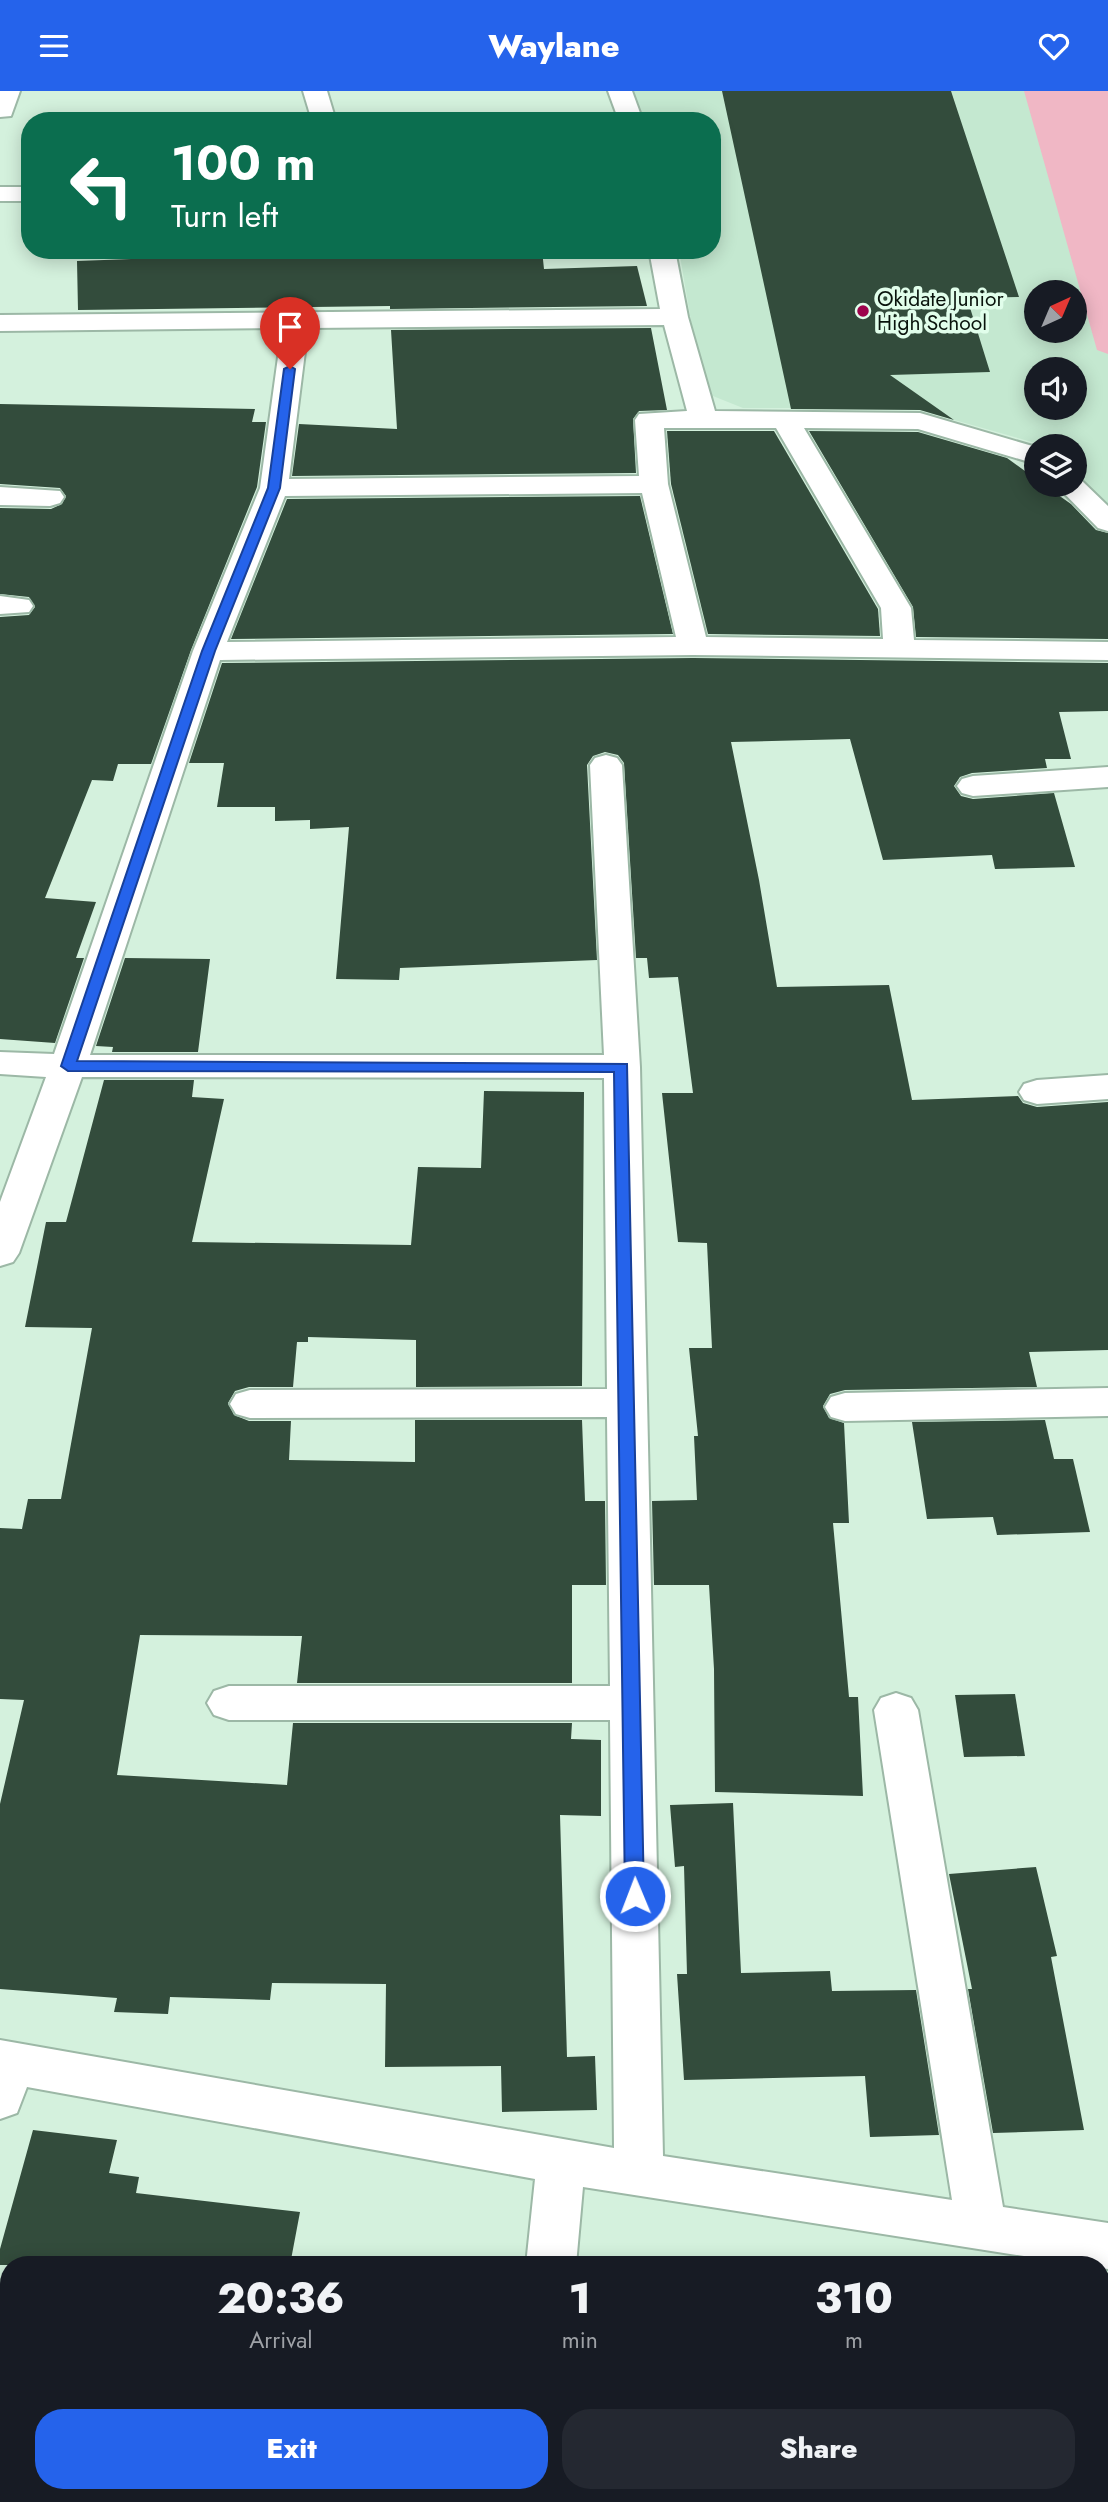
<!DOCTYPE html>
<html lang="en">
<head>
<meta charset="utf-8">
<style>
	body { margin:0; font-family:Jost,sans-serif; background:#242831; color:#f1f3f6; height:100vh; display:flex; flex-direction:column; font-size:26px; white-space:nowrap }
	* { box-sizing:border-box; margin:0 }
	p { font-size:23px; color:#9ea1a6 }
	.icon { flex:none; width:38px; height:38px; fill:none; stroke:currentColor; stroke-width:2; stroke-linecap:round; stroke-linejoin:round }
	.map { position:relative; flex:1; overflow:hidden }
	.sheet { position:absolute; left:0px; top:2165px; width:1110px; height:247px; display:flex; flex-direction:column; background:#171b24; border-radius:28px 28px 0 0; box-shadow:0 4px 18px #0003 }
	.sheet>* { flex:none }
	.top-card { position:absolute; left:21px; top:21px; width:700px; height:147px; border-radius:28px; box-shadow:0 4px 18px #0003; background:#0b6e4f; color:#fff; overflow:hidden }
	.needle { width:46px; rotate:44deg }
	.buttons { position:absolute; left:1024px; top:189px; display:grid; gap:14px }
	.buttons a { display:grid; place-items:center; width:63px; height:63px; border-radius:50%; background:#171b24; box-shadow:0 4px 18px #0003; font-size:35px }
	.pin { position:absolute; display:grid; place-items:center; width:60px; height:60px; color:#fff; margin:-72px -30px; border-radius:50% 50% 50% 0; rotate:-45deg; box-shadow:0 0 7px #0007 }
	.pin .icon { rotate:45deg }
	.me { position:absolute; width:77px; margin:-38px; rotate:359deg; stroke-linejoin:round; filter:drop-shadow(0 0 5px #0008) }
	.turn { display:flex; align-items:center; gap:24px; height:147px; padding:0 35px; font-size:32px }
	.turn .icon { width:91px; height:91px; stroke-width:2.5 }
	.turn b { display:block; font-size:49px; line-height:60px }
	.eta { display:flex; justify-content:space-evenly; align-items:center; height:119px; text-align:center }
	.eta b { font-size:42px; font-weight:800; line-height:49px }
	.cta { display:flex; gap:14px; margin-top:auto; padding:14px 35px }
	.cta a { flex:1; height:80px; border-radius:28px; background:#2563eb; color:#fff; font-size:28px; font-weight:800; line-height:80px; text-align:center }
	.cta a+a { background:#242831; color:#f1f3f6 }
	header { display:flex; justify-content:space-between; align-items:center; height:91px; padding:0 35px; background:#2563eb; color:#fff; font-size:32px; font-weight:800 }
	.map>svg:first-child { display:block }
</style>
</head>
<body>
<header><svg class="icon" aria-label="menu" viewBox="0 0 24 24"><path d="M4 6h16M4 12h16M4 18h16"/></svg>Waylane<svg class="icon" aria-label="heart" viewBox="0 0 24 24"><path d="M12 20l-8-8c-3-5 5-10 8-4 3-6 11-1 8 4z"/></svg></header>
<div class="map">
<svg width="1108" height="2411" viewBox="0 0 1108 2411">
	<rect width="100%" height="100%" fill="#d4f1dd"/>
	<path fill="#c4e8d0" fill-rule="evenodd" d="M633 0H1108V413L1075 381 1074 355H1046L912 317H743L703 301 679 159H712V30H641L633 11ZM1036 201H1074V240H1036ZM1036 278H1074V317H1036Z"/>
	<polygon fill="#f0b7c5" points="1024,0 1108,0 1108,263 1097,259"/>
	<g fill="#334c3c">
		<polygon points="722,0 951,0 1019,206 967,207 990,281 890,284 954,329 920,319 791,318"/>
		<polygon points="212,159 542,159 544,178 637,175 647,215 390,218 390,215 78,219 77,170 212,165"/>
		<polygon points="651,237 667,319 639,320 633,328 636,382 292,385 299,333 397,338 391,239"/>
		<polygon points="0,313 255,318 252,331 266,331 257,396 191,559 151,673 118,673 113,690 92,689 45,807 96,811 76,867 84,867 55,952 0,948 0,526 29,524 35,516 29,506 0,503 0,417 51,418 62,413 66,405 60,397 0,393"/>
		<polygon points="667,340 774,340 878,518 880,545 708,543 671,393"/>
		<polygon points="809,340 918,341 1007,367 1036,388 1036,394 1044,394 1071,413 1096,439 1108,442 1108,548 916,546 913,516"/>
		<polygon points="640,405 673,543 231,548 287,408"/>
		<polygon points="693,567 1108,572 1108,620 1059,621 1071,668 1045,668 1047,677 972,682 960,686 954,695 961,705 973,708 1054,702 1075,776 995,778 992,764 883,769 850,648 731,651 759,789 777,896 889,894 912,1009 1018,1005 1023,1012 1037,1016 1108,1011 1108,1259 1029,1261 1037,1296 845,1299 830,1303 823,1315 829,1327 844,1332 849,1432 833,1432 849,1606 858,1606 863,1705 715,1701 714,1578 709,1494 654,1494 652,1410 697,1409 694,1345 698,1345 689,1257 712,1257 707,1152 678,1151 662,1002 693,1002 678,886 649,887 647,867 636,867 624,672 618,664 605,661 593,665 587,674 597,869 400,877 399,889 336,888 349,736 310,738 310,729 275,730 275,716 217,716 224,672 189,672 222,572"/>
		<polygon points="125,867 210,868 198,961 112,961 113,956 96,955"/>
		<polygon points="104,989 194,989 192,1006 224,1008 192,1151 411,1154 418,1076 481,1077 484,1000 584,1001 582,1295 416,1296 416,1249 308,1246 308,1251 297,1251 293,1296 249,1296 235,1300 228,1312 234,1324 249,1330 291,1330 289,1369 415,1371 415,1329 582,1329 585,1410 605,1410 606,1494 572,1494 572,1592 297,1592 302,1545 140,1544 117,1684 287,1694 293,1632 572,1632 571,1648 601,1649 601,1725 560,1724 567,1966 595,1965 597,2019 502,2021 501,1975 385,1976 386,1893 272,1892 270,1909 170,1906 168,1923 114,1921 117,1907 0,1898 0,1713 24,1609 0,1608 0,1437 22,1438 28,1408 61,1408 92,1237 25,1236 46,1131 66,1131"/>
		<polygon points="1045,1329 1054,1368 1073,1368 1090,1441 997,1444 993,1426 927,1428 912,1331"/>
		<polygon points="1015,1603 1025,1665 964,1666 955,1604"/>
		<polygon points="733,1712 741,1882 830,1880 832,1900 916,1899 939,2044 870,2046 865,1985 684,1989 677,1883 687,1883 684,1775 675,1776 670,1714"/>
		<polygon points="1036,1776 1057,1865 1051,1866 1084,2039 993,2042 968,1898 972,1898 949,1783"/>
		<polygon points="33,2039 117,2049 109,2082 139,2086 136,2102 300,2121 290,2174 0,2174 0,2158"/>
	</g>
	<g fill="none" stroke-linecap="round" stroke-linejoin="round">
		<g stroke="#9cb8a6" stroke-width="4">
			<g id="minor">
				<polygon points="0,0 20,0 11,25 0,26"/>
				<polygon points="303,0 327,0 336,30 312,30"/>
				<polygon points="608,0 632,0 643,30 619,30"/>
				<rect x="0" y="96" width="30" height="14"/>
				<path d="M649 159H675L688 226 715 320 920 322 1036 356V373L918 338 804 337 911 517 914 549 1108 551V569L693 564 220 569 90 964H604L590 674 595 667 606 664 617 667 622 674 640 976 663 2065 952 2109 874 1619 881 1607 896 1602 911 1607 918 1619 1003 2116 1108 2132V2178L1101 2177V2174H1081L583 2096 576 2174H526L535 2088 27 1996 17 2022 0 2028V1949L614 2057 610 1629H229L214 1624 207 1612 214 1600 229 1595H610L607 1326 250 1327 236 1323 230 1313 236 1303 250 1299 607 1298 604 987 82 986 19 1162 13 1171 0 1175V1111L46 986 0 983V961L54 963 193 560 260 397 282 237 0 240V224L660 218ZM664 234 687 320 639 323 635 329 639 385 289 388 308 237ZM664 337H776L881 517 883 548 706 546 668 393ZM642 402 676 546 227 551 285 405Z"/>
				<polygon points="1074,387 1080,388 1108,415 1108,440 1098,437 1056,394 1074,394"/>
				<polygon points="0,396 60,400 64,406 60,412 50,415 0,414"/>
				<polygon points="0,505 29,509 33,515 29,521 0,523"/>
				<polygon points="1108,676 1108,696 973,705 962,702 957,695 962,688 973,685"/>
				<polygon points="1108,984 1108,1008 1037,1013 1024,1009 1019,1001 1024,993 1037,989"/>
				<polygon points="1108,1297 1108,1325 845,1330 831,1326 825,1316 831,1306 845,1302"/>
				<rect x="504" y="2403" width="54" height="8"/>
				<polygon points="721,2403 779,2403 779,2411 725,2411"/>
			</g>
		</g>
		<use href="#minor" fill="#fff" fill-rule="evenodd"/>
	</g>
	<polygon fill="#2563eb" stroke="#184099" stroke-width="2" points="290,275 295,278 280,397 215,560 77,970 627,973 644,1805 641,1811 635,1813 628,1811 625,1805 614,981 68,980 61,975 202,560 268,397 284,278"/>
	<circle fill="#9d034c" stroke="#e1feeb" stroke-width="2.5" cx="863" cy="220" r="7"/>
	<g text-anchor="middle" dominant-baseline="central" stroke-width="7" stroke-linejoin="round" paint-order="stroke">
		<g font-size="21" fill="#09130c" stroke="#e1feeb" text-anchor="start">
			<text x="877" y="208">Okidate Junior<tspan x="877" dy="24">High School</tspan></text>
		</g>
	</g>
</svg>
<div class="buttons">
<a><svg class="needle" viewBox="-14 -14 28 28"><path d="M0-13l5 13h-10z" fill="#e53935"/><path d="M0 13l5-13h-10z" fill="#9ea1a6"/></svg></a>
<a><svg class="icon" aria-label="sound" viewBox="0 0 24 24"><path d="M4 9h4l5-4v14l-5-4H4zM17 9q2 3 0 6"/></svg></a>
<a><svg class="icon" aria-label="layers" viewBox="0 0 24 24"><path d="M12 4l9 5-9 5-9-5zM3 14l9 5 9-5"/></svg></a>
</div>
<div class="pin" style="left:290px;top:278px;background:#d93025"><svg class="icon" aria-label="arrive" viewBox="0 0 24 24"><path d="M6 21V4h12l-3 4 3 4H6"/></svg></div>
<svg class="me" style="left:635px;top:1805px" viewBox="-20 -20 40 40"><circle r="17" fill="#2563eb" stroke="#fff" stroke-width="3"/><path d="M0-11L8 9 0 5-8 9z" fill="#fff"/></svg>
<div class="top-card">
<div class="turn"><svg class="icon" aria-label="left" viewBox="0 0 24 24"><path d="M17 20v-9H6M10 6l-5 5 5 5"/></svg><div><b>100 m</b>Turn left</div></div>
</div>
<section class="sheet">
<div class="eta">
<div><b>20:36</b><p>Arrival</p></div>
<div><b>1</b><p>min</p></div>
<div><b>310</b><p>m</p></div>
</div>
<div class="cta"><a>Exit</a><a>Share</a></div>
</section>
</div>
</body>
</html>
